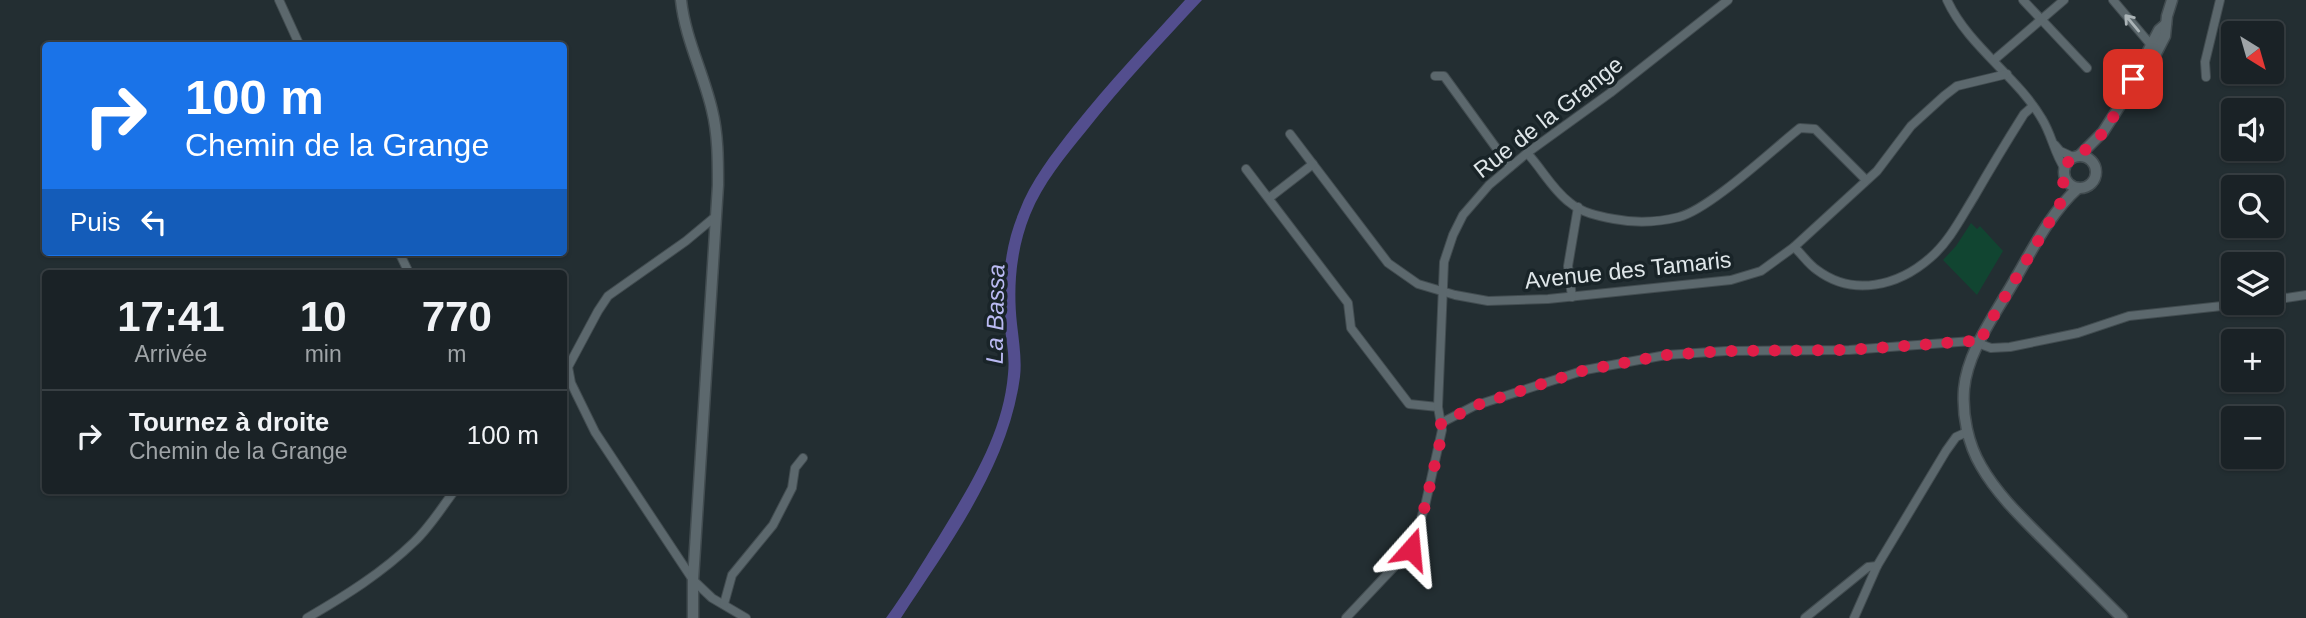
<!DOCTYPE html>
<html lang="fr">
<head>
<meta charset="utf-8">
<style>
	body { margin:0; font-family:Helvetica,sans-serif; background:#232a2e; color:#f1f3f6; height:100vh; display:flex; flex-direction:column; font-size:26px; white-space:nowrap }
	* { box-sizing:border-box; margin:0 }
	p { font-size:23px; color:#9fa4a7 }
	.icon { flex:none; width:38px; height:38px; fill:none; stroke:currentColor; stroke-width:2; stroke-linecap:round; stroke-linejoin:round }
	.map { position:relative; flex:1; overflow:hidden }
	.sheet { position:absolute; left:42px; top:270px; width:525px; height:224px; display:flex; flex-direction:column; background:#1a2226; border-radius:7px; box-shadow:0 2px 5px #0004,0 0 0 2px #383f43 }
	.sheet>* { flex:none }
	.guide { position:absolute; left:42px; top:42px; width:525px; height:214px; border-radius:7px; box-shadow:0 2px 5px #0004,0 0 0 2px #383f43; background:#1a73e8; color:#fff; overflow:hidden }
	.needle { width:46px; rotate:143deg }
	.tools { position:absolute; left:2221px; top:21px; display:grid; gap:14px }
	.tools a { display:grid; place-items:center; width:63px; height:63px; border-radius:7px; background:#1a2226; box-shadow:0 2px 5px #0004,0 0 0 2px #383f43; font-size:35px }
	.pin { position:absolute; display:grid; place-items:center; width:60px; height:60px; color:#fff; margin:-30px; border-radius:14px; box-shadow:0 4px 10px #0006 }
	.me { position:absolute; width:77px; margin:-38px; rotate:18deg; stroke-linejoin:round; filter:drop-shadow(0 0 5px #0008) }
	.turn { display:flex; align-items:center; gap:24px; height:147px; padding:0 28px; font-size:32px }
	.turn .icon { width:91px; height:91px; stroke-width:2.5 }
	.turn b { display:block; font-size:49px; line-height:60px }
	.then { display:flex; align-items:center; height:66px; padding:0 28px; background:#0003; gap:14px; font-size:26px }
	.eta { display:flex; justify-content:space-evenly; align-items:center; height:119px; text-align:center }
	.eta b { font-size:42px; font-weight:600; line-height:49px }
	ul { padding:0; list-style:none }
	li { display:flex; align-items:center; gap:21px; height:91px; padding:0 28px; border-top:2px solid #383f43 }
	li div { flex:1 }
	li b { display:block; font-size:26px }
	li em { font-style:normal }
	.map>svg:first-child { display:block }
</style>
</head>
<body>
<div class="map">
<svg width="2306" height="618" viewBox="0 0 2306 618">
	<rect width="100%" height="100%" fill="#232e32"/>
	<polygon fill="#114531" points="1971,223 1977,229 1980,226 2003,251 1977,295 1943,260 1956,246"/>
	<path fill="#534e8e" d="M1185 0H1202C1162 43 1122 85 1086 131 1064 158 1043 183 1030 215 1016 250 1013 287 1017 324 1019 342 1022 360 1020 377 1008 467 949 544 901 618H886C905 592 921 565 938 538 969 487 1003 434 1008 374 1010 356 1006 339 1004 321 1002 282 1004 248 1019 212 1031 180 1052 154 1073 127 1108 83 1147 42 1185 0Z"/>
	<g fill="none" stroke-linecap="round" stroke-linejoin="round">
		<g stroke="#424c50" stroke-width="10">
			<g id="street">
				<polyline points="279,0 300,46"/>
				<path d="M1947 0C1968 46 2017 76 2042 119 2052 135 2054 153 2065 169"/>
				<polyline points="2023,0 2087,68"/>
				<polyline points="2113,0 2151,45"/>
				<polyline points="1994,60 2064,0"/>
				<polyline points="1435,76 1444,76 1510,167"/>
				<polyline points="2206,77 2205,62 2220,0"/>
				<polyline points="1290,134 1388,263 1418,284 1455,295 1488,301 1548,299 1731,280 1761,271 1794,247 1877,171 1911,126 1944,96 1957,86 2007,74"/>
				<polyline points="2055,145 2060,151 2073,157"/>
				<path d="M1527 153C1542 169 1552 189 1569 202 1582 213 1598 216 1614 219 1635 223 1659 222 1679 217 1710 209 1772 150 1800 128L1815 129 1866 180"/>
				<polyline points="1246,169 1348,303 1351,328 1409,404 1438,407"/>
				<polyline points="1269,198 1313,164"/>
				<polyline points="716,216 686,241 608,296 598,311 568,367 571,383 595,432 693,580 712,598 746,618"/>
				<path d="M1794 247C1802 254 1808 264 1817 270 1853 297 1898 286 1930 258 1949 242 1961 218 1974 197 1990 169 2007 141 2024 114L2033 106"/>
				<polyline points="399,252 409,273"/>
				<polyline points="1572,297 1568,266 1578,207"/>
				<polyline points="2272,300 2306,295"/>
				<polyline points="1441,423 1474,406 1585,370 1666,355 1726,351 1849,350 1972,341 1991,348 2010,347 2078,333 2129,316 2250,303"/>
				<polyline points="724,604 732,575 773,525 792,488 795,468 803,458"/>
				<path d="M307 618C345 596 382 573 414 542 430 527 442 507 455 490"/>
				<polyline points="1346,618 1411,549 1425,506 1442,430 1438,407 1444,262 1453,235 1463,215 1489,185 1527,153 1610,93 1728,0"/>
				<polyline points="1805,618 1868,567 1877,566"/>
				<polyline points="1854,618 1877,566 1946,451 1956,437 1967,432"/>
			</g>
		</g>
		<g stroke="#424c50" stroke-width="13">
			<g id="secondary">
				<path d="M681 0C685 38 703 72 712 110 718 134 718 160 718 185L693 580V618"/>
				<polyline points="2132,82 2159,30 2166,24"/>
				<circle cx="2080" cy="172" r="16"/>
				<polyline points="2079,156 2103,132 2128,93 2148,69 2165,36 2167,16 2172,0"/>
				<path d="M2078 188C2047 216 2029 257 2007 293 1990 322 1967 355 1964 389 1962 415 1968 444 1981 466 1997 494 2021 517 2043 539 2069 565 2096 592 2122 618"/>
			</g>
		</g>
		<use href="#street" stroke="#5c686d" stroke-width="8"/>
		<use href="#secondary" stroke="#5c686d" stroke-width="10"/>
	</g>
	<defs><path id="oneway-shaft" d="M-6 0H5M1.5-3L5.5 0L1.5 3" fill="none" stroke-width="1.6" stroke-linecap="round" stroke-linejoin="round" transform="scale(1.75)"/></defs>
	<use stroke="#abb4b7" href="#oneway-shaft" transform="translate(2132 23) rotate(-130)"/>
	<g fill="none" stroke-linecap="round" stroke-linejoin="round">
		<polyline stroke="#e11d48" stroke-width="12" stroke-dasharray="0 21.6" points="1411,549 1425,506 1443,430 1441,424 1474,406 1585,370 1666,355 1726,351 1849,350 1972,341 1979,344 1987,327 2060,204 2066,164 2073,158 2079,156 2104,132 2128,93 2133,79"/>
	</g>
	<g text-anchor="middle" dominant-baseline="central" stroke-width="7" stroke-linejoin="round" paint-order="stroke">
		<g font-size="23" fill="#dfe6e9" stroke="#192428">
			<text transform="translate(1548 117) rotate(-38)">Rue de la Grange</text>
			<text transform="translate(1628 270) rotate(-6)">Avenue des Tamaris</text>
		</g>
		<g font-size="24" font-style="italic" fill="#babaf2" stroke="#192428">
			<text transform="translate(995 314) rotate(-89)">La Bassa</text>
		</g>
	</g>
</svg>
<div class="tools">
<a><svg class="needle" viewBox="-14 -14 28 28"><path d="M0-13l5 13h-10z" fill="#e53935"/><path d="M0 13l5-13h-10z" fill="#9fa4a7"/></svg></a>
<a><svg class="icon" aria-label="sound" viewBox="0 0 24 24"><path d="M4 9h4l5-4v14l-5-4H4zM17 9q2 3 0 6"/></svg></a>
<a><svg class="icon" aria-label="search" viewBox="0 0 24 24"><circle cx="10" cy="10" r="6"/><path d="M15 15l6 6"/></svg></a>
<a><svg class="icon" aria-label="layers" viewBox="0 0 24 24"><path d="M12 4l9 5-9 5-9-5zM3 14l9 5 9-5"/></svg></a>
<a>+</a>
<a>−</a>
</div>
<div class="pin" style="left:2133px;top:79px;background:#d93025"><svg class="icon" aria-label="arrive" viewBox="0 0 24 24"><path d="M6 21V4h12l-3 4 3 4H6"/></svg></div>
<svg class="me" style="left:1411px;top:549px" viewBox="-20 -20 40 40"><path d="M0-17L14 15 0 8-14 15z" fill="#e11d48" stroke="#fff" stroke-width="4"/></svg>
<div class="guide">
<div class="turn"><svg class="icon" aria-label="right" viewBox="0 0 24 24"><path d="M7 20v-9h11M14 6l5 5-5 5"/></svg><div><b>100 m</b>Chemin de la Grange</div></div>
<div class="then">Puis<svg class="icon" aria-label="left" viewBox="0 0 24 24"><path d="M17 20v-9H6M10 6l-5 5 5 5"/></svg></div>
</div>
<section class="sheet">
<div class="eta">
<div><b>17:41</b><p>Arrivée</p></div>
<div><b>10</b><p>min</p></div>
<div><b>770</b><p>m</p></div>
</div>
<ul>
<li><svg class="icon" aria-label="right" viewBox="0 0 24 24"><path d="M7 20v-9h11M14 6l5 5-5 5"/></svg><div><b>Tournez à droite</b><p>Chemin de la Grange</p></div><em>100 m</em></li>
</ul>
</section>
</div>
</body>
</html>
